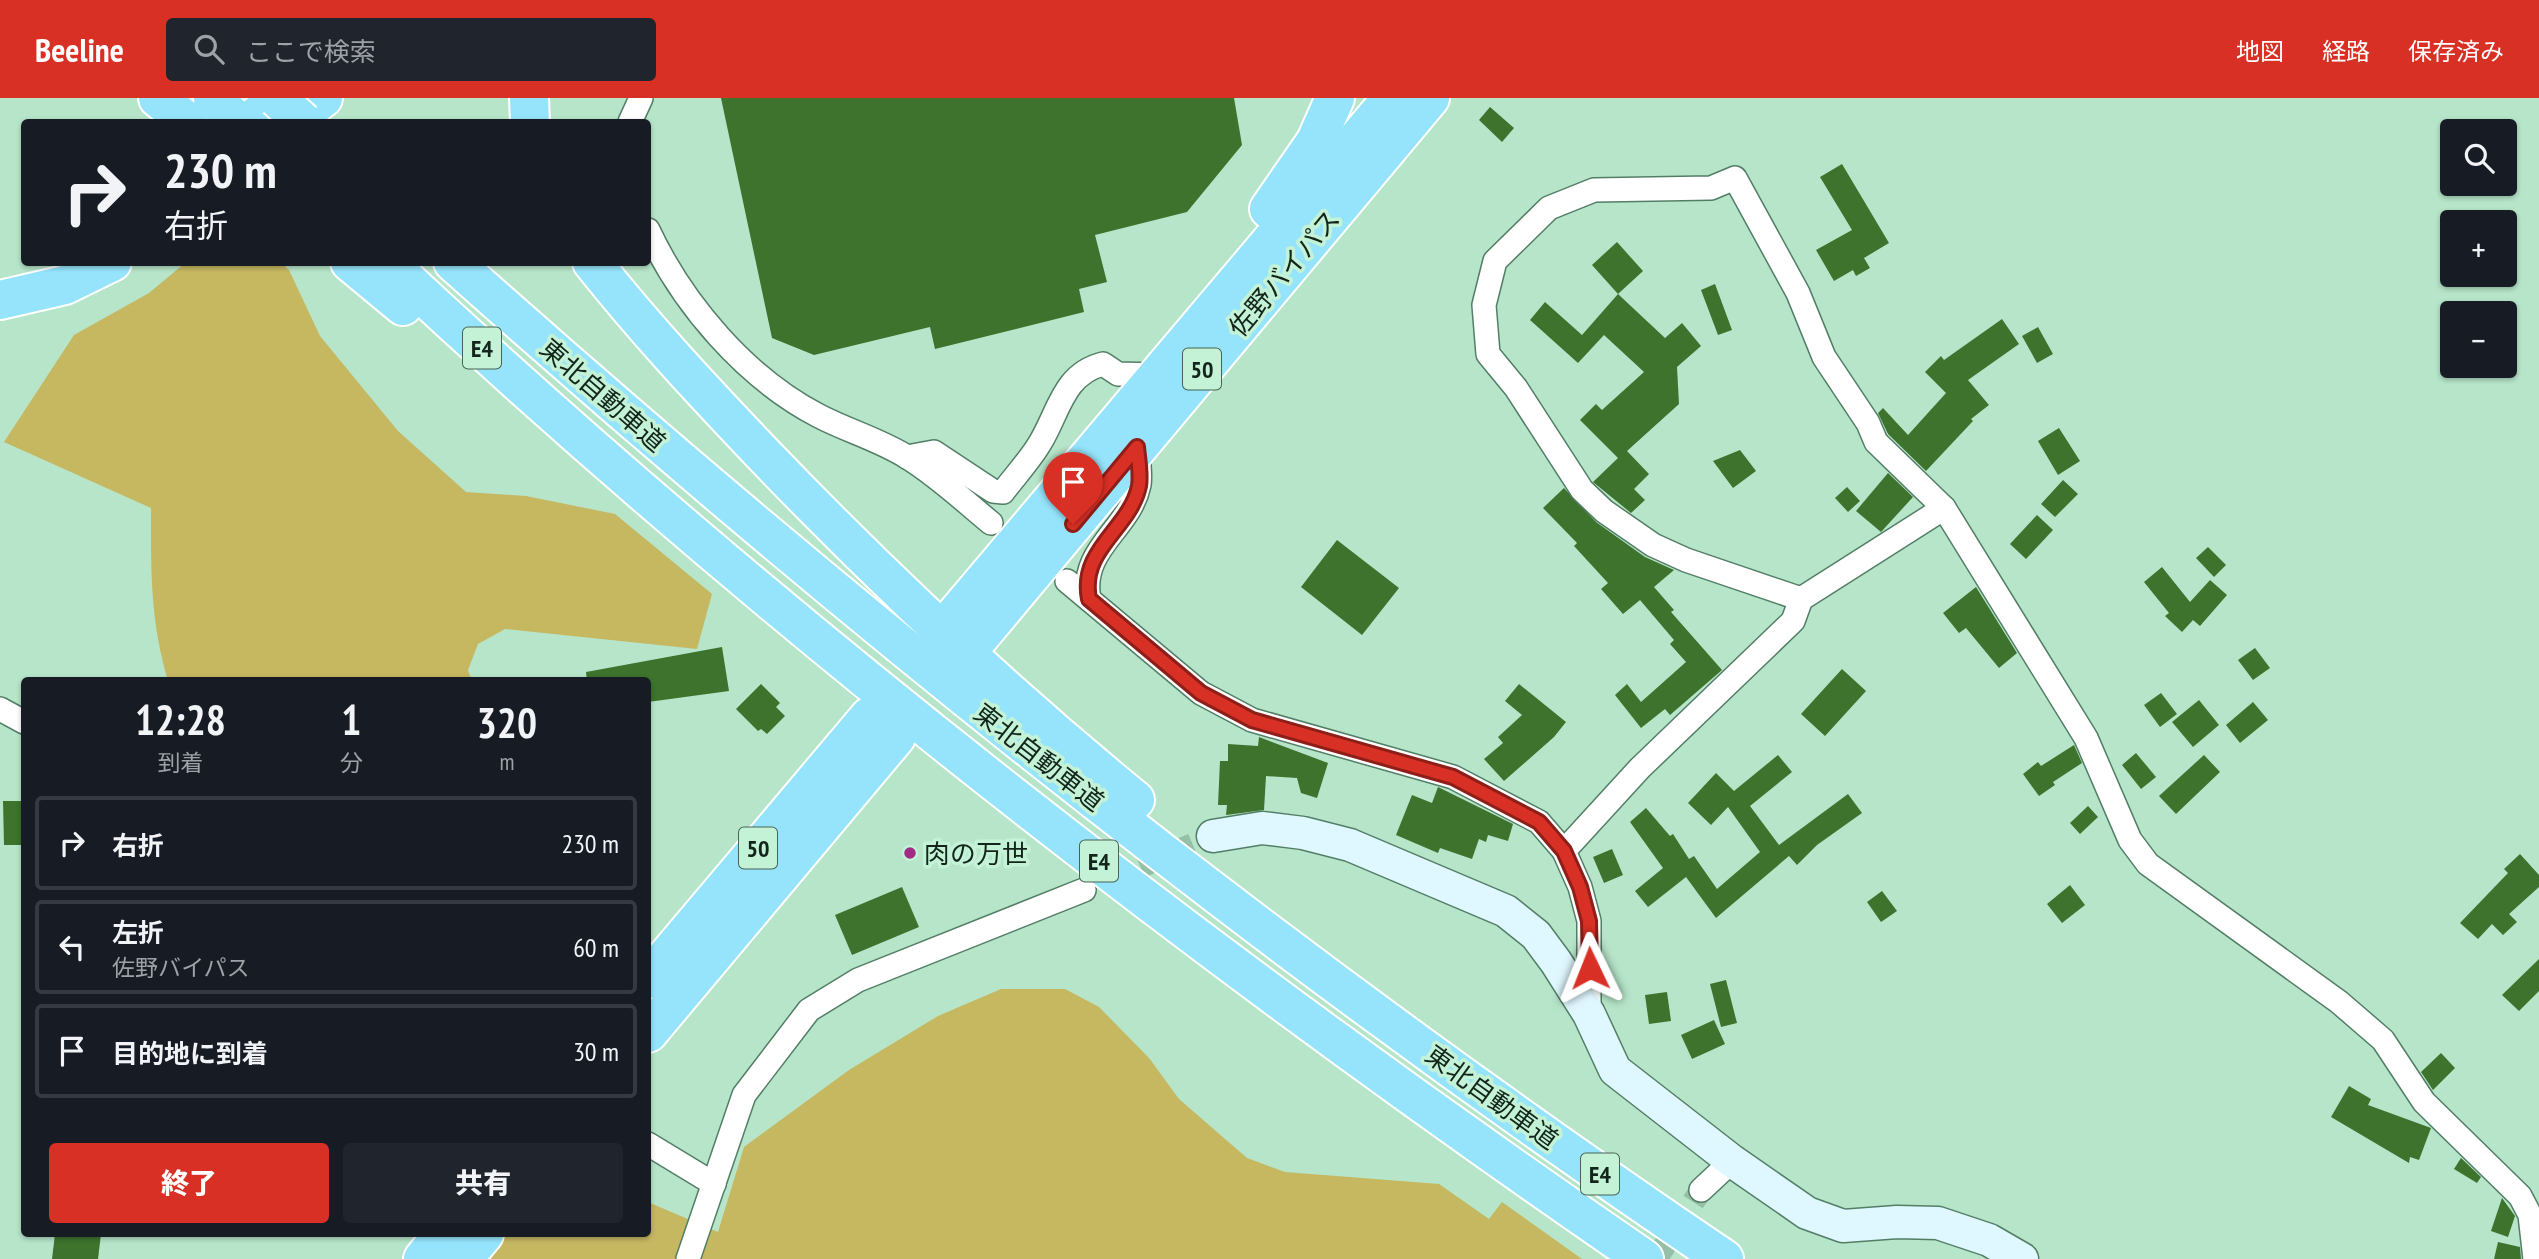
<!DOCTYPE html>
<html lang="ja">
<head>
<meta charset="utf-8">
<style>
	body { margin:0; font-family:"PT Sans Narrow","Noto Sans JP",sans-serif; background:#20242c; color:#f1f3f6; height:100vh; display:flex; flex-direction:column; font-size:26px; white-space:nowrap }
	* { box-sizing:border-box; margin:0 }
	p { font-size:23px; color:#9ea1a6 }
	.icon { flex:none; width:38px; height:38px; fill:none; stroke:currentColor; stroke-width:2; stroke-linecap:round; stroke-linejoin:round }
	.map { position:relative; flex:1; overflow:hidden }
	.side { position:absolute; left:21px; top:579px; width:630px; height:560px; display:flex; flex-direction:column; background:#171b24; border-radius:7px; box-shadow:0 2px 5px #0004 }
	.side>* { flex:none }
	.guide { position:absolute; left:21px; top:21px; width:630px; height:147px; border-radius:7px; box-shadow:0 2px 5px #0004; background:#171b24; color:#f1f3f6; overflow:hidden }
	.fabs { position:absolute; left:2440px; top:21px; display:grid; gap:14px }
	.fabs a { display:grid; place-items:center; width:77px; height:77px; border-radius:7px; background:#171b24; box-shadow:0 2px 5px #0004; font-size:35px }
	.pin { position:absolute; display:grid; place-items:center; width:60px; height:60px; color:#fff; margin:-72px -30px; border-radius:50% 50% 50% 0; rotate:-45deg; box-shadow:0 0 7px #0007 }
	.pin .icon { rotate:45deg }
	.me { position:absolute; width:77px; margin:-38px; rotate:358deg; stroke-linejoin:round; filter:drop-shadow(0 0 5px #0008) }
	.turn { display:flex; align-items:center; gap:24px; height:147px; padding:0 28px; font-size:32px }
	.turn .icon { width:91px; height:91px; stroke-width:2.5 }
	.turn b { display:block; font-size:49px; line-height:60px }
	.eta { display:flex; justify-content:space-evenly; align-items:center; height:119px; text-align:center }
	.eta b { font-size:42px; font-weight:800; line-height:49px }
	.button { display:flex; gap:14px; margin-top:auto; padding:14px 28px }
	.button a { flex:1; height:80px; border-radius:7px; background:#d93025; color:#fff; font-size:28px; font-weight:800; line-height:80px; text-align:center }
	.button a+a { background:#20242c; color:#f1f3f6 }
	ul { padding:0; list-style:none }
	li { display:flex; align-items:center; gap:21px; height:94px; margin:0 14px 10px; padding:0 14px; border:4px solid #363941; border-radius:7px }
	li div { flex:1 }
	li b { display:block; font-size:26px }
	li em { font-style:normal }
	header { display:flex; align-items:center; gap:42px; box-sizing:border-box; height:98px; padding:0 35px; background:#d93025; color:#fff }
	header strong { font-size:33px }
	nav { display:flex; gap:38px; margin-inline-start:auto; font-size:24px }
	.search { width:490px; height:63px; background:#20242c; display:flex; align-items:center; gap:18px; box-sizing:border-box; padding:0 24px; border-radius:7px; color:#9ea1a6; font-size:26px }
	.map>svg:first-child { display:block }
</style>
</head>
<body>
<header>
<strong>Beeline</strong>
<div class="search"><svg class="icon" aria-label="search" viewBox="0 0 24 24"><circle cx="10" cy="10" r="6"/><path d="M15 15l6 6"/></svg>ここで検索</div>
<nav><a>地図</a><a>経路</a><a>保存済み</a></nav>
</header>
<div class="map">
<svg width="2539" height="1161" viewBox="0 0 2539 1161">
	<rect width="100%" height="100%" fill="#b6e5c9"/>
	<g fill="#c6b761">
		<path d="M185 165H281L289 172 320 238 398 333 466 394 526 398 615 416 712 496 697 551 505 531 478 546 468 572 472 583H168C150 521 151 473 151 410L4 344 74 237 149 195Z"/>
		<polygon points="1001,891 1065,891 1099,909 1149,960 1179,1001 1247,1060 1285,1074 1439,1086 1489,1121 1502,1104 1582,1161 483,1161 504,1136 648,1136 648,1104 718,1134 744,1049 849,972 938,918"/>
	</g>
	<g fill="#3d732d">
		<polygon points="721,0 1234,0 1242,47 1187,114 1095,137 1107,184 1079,191 1084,214 935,251 930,229 814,257 772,240"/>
		<polygon points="1490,9 1514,30 1502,44 1479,22"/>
		<polygon points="1842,66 1889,145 1864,160 1870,170 1856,178 1853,172 1834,183 1816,152 1852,132 1820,79"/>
		<polygon points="1617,144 1643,173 1618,196 1592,167"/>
		<polygon points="1715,186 1732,232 1718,237 1701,192"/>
		<polygon points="1618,196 1665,240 1682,225 1701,248 1677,269 1679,306 1627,353 1649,376 1634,391 1645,402 1631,415 1593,384 1618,360 1580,322 1596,306 1602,312 1644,274 1604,237 1578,265 1530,222 1545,204 1582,237"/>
		<polygon points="2002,221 2019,246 1968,282 1989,307 1971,321 1973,323 1926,373 1888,336 1878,315 1883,310 1908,337 1946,295 1925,274 1941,258 1944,262"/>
		<polygon points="2038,229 2053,256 2037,265 2022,238"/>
		<polygon points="2059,330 2080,363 2058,377 2038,343"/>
		<polygon points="1740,352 1756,373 1733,390 1713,363"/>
		<polygon points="1888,375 1913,399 1881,434 1856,413"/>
		<polygon points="2063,382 2078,396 2055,419 2041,406"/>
		<polygon points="1847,389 1860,403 1848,414 1835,400"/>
		<polygon points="1564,390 1596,424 1645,459 1674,472 1654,489 1674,512 1671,514 1722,572 1670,617 1665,611 1641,630 1615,597 1627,586 1641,604 1686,564 1670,546 1674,542 1640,502 1623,516 1601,491 1608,485 1574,448 1577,445 1543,410"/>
		<polygon points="2037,417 2053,432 2026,461 2010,446"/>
		<polygon points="1337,442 1399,490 1362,537 1301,489"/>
		<polygon points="2208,449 2226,467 2214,479 2196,460"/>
		<polygon points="2162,469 2190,504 2210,482 2227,497 2200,528 2193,522 2182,534 2165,518 2169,515 2144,484"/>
		<polygon points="1976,489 2017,555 1999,570 1966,530 1959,535 1943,515"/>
		<polygon points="722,549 729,593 648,604 648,583 587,583 586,574"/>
		<polygon points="2255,550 2270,570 2253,582 2238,562"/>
		<polygon points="1842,571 1866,593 1825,638 1801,616"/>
		<polygon points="761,586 780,605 776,609 785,618 767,636 761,631 758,633 736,611"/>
		<polygon points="1519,586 1566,624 1554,639 1504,683 1484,661 1503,645 1498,639 1522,617 1505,603"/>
		<polygon points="2161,595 2177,616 2160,629 2144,607"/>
		<polygon points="2199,602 2219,627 2193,649 2172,624"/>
		<polygon points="2253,604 2268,622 2240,645 2226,627"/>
		<polygon points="1259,639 1328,665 1317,700 1301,695 1297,680 1266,678 1264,712 1226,717 1227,707 1218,707 1220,663 1228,663 1228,646 1258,648"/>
		<polygon points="2074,647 2082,665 2053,684 2055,687 2039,698 2023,676 2038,664 2041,668"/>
		<polygon points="2136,655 2156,679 2141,691 2122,667"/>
		<polygon points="1778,657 1792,674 1750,708 1779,747 1848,696 1862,715 1817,747 1797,767 1789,758 1716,820 1686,779 1648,809 1635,793 1663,770 1630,724 1646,710 1670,738 1673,736 1689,761 1694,758 1717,791 1760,754 1728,709 1711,727 1688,705 1716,675 1734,693"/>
		<polygon points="2204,657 2220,674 2176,716 2159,698"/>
		<polygon points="1438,689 1513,726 1508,743 1488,737 1486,744 1479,741 1472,761 1440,750 1438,755 1396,737 1412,697 1432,705"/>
		<polygon points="3,703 24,703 24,747 4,747"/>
		<polygon points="2088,708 2098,719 2080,736 2070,725"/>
		<polygon points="1612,751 1623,777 1604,785 1593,759"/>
		<polygon points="2520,756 2539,777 2539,789 2509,816 2517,824 2503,837 2492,826 2478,841 2460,825 2508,775 2504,771"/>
		<polygon points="2070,787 2085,807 2062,825 2047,806"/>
		<polygon points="902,789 919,829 852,857 835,817"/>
		<polygon points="1882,793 1897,813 1881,824 1867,804"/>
		<polygon points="2539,861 2539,893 2519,913 2502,897"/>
		<polygon points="1726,882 1737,925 1721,929 1710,886"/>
		<polygon points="1667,894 1671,923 1649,926 1645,897"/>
		<polygon points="1714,922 1725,946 1692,961 1681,937"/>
		<polygon points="2441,955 2455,970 2433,992 2421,974"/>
		<polygon points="2349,988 2371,1001 2368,1007 2431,1030 2419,1062 2410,1059 2409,1065 2331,1019"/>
		<polygon points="2461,1060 2481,1079 2477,1085 2454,1071"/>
		<polygon points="2502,1100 2515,1118 2508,1139 2491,1133"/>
		<polygon points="55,1136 101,1136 98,1161 52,1161"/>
		<polygon points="2498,1144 2520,1149 2521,1161 2494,1161"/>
	</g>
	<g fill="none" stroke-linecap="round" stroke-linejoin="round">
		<g stroke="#95bfa6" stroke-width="23" stroke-dasharray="23 11" stroke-linecap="butt">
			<polyline points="1109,782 1213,738"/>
			<polyline points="1656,1161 1701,1092"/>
		</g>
		<g stroke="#95bfa6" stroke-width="38" stroke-dasharray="38 19" stroke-linecap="butt">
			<polyline points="869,619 940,535"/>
			<polyline points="896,639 966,556"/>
		</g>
		<g stroke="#537e66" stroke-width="26">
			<g id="street">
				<polyline points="630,24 641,0"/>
				<path d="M648 132C683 207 746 280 819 318 848 333 880 342 907 359 937 377 964 403 991 425"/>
				<path d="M907 359 934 354 993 393 1003 394C1015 378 1030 362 1040 345 1059 314 1063 276 1103 266L1118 276 1157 277"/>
				<polyline points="1067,483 1201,595 1252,622 1453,679 1539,724 1564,753 1580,789 1589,823 1589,916"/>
				<path d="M1089 501C1079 451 1130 431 1139 387 1141 376 1138 360 1137 349"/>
				<polyline points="1801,501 1686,462 1653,447 1604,413 1582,392 1516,290 1488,256 1484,207 1495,163 1549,110 1594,92 1711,90 1735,80 1798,195 1824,259 1868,325 1876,344 1944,410 2086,640 2130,742 2148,766 2339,904 2383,942 2424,1004 2520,1098 2530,1117 2535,1161"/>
				<polyline points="0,611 24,624"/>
				<polyline points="1564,753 1640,670 1793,523 1801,501 1944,410"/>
				<polyline points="648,1046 714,1086"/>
				<polyline points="1701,1092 1732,1063"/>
				<polyline points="688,1161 744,997 809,912 858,882 1084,792"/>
			</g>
		</g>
		<g stroke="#537e66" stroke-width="35">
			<polyline id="secondary" points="1213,738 1262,730 1303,735 1350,747 1506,813 1536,837 1556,864 1589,916 1615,972 1732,1063 1807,1115 1843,1128 1897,1124 1938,1125 1989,1142 2022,1161"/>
		</g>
		<g stroke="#fff" stroke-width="42">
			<g id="highway">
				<polyline points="158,0 188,24"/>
				<polyline points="213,0 238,24"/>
				<polyline points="529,0 530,24"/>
				<polyline points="249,24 279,0"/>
				<polyline points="292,24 323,0"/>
				<polyline points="1269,111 1316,43 1335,0"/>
				<polyline points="350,164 403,208"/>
				<path d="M387 164C775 527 1206 860 1644 1161"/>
				<path d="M453 164C856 524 1277 859 1724 1161"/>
				<path d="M592 164C645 231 703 293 762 355 880 478 1003 594 1135 702"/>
				<polyline points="0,202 65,187 112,164"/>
				<polyline points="951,522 1392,0"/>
				<polyline points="976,543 1430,0"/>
				<polyline points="648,881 869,619"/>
				<polyline points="648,935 896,639"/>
				<polyline points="423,1161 443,1136"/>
				<polyline points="463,1161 484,1136"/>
			</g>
		</g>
		<use href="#street" stroke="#fff" stroke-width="23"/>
		<use href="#secondary" stroke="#dff7fe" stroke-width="32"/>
		<use href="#highway" stroke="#95e4fc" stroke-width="38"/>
		<g stroke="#fff" stroke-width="42" stroke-linecap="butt">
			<polyline id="highway-bridge" points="277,0 303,24"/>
		</g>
		<use href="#highway-bridge" stroke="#95e4fc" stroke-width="38"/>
	</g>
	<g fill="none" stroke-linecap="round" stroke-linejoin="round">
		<g stroke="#8d1f18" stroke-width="18">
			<path id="route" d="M1073 426 1137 349C1138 360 1141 376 1139 388 1130 431 1079 451 1089 501L1201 595 1252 622 1453 679 1539 724 1564 753 1580 789 1589 823 1590 870"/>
		</g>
		<use href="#route" stroke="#d93025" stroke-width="12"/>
	</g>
	<circle fill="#a12c86" stroke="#c3f2d6" stroke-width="2.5" cx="910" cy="755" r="7"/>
	<g text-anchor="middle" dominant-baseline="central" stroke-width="7" stroke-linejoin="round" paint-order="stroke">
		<g fill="#c3f2d6" stroke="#486253" stroke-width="2">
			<rect x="463" y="229.5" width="38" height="41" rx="5"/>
			<rect x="1183" y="250.5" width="38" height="41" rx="5"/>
			<rect x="739" y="729.5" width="38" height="41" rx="5"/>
			<rect x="1080" y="742.5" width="38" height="41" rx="5"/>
			<rect x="1581" y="1055.5" width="38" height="41" rx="5"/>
		</g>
		<g font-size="24" font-weight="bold" fill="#13251b">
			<text x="482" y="250">E4</text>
			<text x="1202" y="271">50</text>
			<text x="758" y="750">50</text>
			<text x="1099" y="763">E4</text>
			<text x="1600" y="1076">E4</text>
		</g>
		<g font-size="26" fill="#13251b" stroke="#c3f2d6">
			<text transform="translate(1284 175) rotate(-50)">佐野バイパス</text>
			<text transform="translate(603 297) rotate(41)">東北自動車道</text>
			<text transform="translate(1039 659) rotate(38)">東北自動車道</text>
			<text transform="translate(1492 999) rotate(36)">東北自動車道</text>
		</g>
		<g font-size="26" fill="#13251b" stroke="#c3f2d6" text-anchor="start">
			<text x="924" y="755">肉の万世</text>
		</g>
	</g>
</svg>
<div class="fabs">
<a><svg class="icon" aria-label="search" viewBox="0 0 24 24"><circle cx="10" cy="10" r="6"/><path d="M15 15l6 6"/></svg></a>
<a>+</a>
<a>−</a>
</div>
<div class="pin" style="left:1073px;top:426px;background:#d93025"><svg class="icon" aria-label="arrive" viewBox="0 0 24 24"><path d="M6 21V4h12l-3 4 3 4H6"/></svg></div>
<svg class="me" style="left:1590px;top:870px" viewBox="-20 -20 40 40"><path d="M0-17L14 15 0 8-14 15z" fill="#d93025" stroke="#fff" stroke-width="4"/></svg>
<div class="guide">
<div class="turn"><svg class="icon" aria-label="right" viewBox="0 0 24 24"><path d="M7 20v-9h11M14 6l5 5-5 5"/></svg><div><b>230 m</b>右折</div></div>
</div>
<section class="side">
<div class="eta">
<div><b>12:28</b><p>到着</p></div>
<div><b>1</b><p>分</p></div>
<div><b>320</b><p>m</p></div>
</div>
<ul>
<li><svg class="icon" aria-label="right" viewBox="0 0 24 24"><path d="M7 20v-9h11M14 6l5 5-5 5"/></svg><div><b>右折</b></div><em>230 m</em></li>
<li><svg class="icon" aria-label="left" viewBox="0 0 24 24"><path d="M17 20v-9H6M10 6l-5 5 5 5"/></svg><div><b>左折</b><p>佐野バイパス</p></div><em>60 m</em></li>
<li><svg class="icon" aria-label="arrive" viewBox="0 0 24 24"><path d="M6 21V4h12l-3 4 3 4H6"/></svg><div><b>目的地に到着</b></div><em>30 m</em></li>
</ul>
<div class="button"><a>終了</a><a>共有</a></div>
</section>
</div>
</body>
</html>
